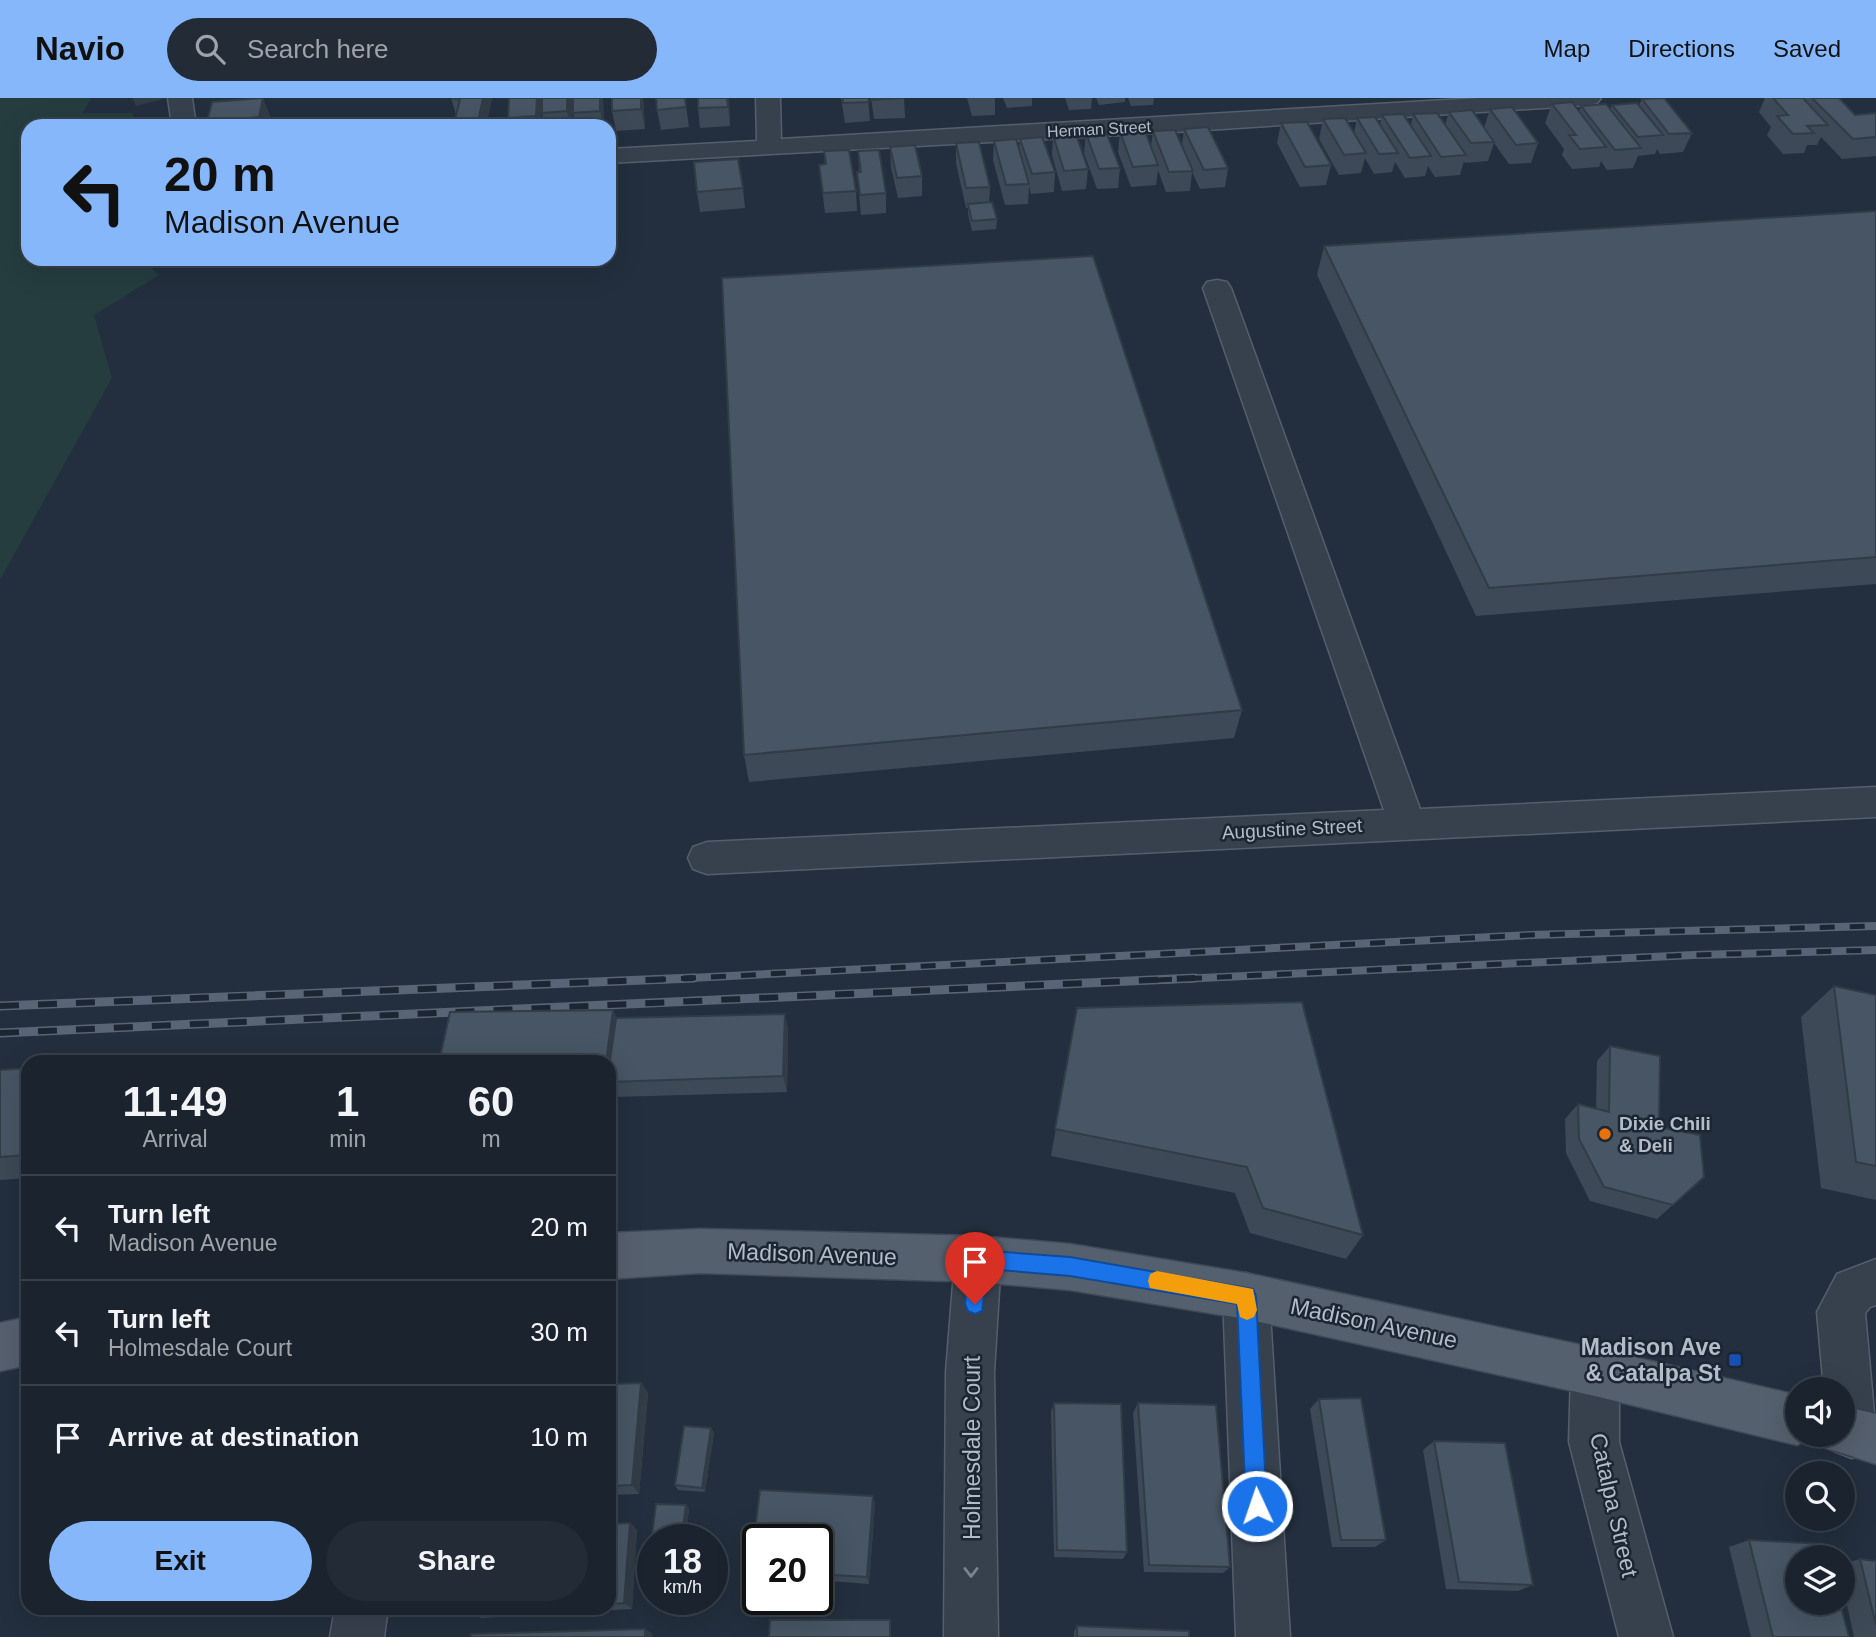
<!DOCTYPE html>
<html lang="en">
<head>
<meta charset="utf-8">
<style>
	body { margin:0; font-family:Arial,sans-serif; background:#232b36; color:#f1f3f6; height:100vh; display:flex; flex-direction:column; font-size:26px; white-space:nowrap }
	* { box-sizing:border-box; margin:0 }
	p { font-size:23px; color:#9fa4aa }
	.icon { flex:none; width:38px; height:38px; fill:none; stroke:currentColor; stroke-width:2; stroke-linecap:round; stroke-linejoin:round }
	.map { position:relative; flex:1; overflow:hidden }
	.sheet { position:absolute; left:21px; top:957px; width:595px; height:560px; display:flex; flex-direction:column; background:#1a232e; border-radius:21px; box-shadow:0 7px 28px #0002,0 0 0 2px #38404a }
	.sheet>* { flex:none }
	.guide { position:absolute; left:21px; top:21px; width:595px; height:147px; border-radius:21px; box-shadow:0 7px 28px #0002,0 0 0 2px #38404a; background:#86b7fb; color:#111; overflow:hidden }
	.controls { position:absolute; left:1785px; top:1279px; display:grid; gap:14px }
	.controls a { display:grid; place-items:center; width:70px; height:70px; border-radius:50%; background:#1a232e; box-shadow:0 7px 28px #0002,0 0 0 2px #38404a; font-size:35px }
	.speed { position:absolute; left:637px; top:1426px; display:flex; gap:14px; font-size:35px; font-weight:700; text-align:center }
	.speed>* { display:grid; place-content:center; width:91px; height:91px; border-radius:50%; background:#1a232e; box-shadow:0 7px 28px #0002,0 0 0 2px #38404a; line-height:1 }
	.speed small { font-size:18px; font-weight:400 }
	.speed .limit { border:4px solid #111; border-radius:10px; background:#fff; color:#111 }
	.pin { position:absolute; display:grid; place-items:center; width:60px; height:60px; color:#fff; margin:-72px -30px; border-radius:50% 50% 50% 0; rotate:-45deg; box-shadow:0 0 7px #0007 }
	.pin .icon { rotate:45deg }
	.me { position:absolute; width:77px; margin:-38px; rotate:357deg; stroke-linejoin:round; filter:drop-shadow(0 0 5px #0008) }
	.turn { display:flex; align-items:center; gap:24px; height:147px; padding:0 28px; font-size:32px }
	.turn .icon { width:91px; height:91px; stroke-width:2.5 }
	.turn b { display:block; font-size:49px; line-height:60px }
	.eta { display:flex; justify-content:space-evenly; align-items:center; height:119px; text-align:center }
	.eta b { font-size:42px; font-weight:700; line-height:49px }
	.cta { display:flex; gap:14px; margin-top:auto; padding:14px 28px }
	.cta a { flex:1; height:80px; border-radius:42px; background:#86b7fb; color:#111; font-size:28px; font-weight:700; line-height:80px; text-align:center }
	.cta a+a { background:#232b36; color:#f1f3f6 }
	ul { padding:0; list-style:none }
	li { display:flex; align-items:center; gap:21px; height:105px; padding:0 28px; border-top:2px solid #38404a }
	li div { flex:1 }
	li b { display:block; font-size:26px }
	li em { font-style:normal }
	header { display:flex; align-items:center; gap:42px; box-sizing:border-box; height:98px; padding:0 35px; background:#86b7fb; color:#111 }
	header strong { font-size:33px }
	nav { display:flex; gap:38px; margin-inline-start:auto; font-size:24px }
	.search { width:490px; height:63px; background:#232b36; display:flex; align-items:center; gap:18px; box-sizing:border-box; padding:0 24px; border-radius:38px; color:#9fa4aa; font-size:26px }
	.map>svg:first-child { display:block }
</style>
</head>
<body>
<header>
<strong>Navio</strong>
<div class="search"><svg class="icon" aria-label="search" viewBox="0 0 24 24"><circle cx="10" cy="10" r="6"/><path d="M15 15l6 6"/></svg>Search here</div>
<nav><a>Map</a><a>Directions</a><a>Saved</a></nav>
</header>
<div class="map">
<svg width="1876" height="1539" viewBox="0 0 1876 1539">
	<rect width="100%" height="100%" fill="#232f3e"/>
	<polygon fill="#253d3f" points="0,0 92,0 82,15 132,15 140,28 28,28 28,161 141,161 159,177 94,217 112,280 0,482"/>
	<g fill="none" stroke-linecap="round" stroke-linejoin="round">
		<g stroke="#555f6c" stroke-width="3">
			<g id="minor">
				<polygon points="168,0 192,0 196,28 172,28"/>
				<polygon points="756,0 780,0 781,41 1480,0 1601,0 1597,5 1589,7 1175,34 609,65 609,51 757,43"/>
				<polygon points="1217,182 1227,184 1231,190 1420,711 1876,689 1876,719 707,776 693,771 688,760 693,749 707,744 1384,712 1203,190 1207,184"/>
				<polygon points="978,1138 994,1145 1001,1161 994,1274 998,1539 944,1539 946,1274 955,1161 962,1145"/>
				<polygon points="1876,1161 1876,1207 1870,1209 1865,1215 1876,1337 1870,1353 1852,1360 1834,1353 1828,1337 1843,1337 1843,1292 1824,1292 1817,1214 1837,1176"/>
				<polygon points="1246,1175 1263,1181 1269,1198 1290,1539 1236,1539 1223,1198 1229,1181"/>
				<polygon points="1595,1250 1612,1257 1619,1274 1619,1344 1673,1539 1619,1539 1569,1344 1571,1274 1578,1257"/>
				<polygon points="335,1510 388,1510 384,1539 330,1539"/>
			</g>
		</g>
		<g stroke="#404a57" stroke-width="3">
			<g id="major">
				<polygon points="700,1131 978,1138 1070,1146 1246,1175 1595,1250 1797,1297 1797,1337 1815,1337 1797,1347 1595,1298 1246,1221 1070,1192 978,1184 700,1175 609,1181 609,1135"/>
				<polygon points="28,1219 28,1267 0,1273 0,1225"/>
				<polygon points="1843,1308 1876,1316 1876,1366 1826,1350 1820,1337 1843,1337"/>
			</g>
		</g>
		<use href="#minor" fill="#37414e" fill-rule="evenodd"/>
		<use href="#major" fill="#55606e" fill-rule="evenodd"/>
		<g stroke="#596575" stroke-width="8">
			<g id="rail-far1">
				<polyline points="651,882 1530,837 1876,828"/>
				<polyline points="1157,882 1694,857 1876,852"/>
			</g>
		</g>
		<g stroke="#596575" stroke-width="9">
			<g id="rail">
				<polyline points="0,908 694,880"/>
				<polyline points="0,935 1195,880"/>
			</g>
		</g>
		<use href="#rail-far1" stroke="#1c2633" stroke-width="5" stroke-dasharray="15" stroke-linecap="butt"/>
		<use href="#rail" stroke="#1c2633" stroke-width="6" stroke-dasharray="19" stroke-linecap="butt"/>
	</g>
	<g fill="#3d4956">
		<polygon points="451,0 492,0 486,28 455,28 454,25 456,17"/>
		<polygon points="541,0 541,28 510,28 508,20"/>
		<polygon points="542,0 572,0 572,28 545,28 542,15"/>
		<polygon points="573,0 603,0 604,28 575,28 573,15"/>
		<polygon points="643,0 645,31 616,33 612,13"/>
		<polygon points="685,0 689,29 661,32 657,12"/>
		<polygon points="698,0 729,0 730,28 700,30 698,10"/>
		<polygon points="841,0 868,0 870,23 845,25"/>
		<polygon points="871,0 904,0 905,20 874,21"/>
		<polygon points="967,0 995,0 995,17 972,18"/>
		<polygon points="1003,0 1032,0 1032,8 1007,10"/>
		<polygon points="1065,0 1092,0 1091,11 1069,12"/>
		<polygon points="1096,0 1125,0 1125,4 1099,7"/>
		<polygon points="1128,0 1154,0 1153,7 1131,8"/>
		<polygon points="1765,0 1803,0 1804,2 1805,0 1839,0 1855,17 1876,15 1876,58 1842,61 1821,39 1817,47 1807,47 1804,55 1783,56 1767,37 1771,29 1759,14"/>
		<polygon points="1642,1 1692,35 1683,54 1660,56 1657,51 1655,56 1638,58 1633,70 1607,72 1601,63 1599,69 1572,71 1562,57 1564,51 1545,25 1552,6 1579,14 1581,8 1610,11 1612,7 1639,7"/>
		<polygon points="212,4 271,20 269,28 209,28 207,24"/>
		<polygon points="1490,11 1538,45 1531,65 1509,66 1494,45 1488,63 1465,65 1464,63 1460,77 1435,79 1428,68 1425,78 1405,80 1395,64 1392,74 1374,76 1365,60 1361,75 1339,77 1319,41 1323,21 1354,35 1357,20 1380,26 1382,17 1411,27 1413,16 1445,27 1449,14 1484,30"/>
		<polygon points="1281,25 1331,67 1326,87 1300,89 1277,45"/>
		<polygon points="1184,31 1228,70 1225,89 1200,91 1192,74 1190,93 1166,94 1158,72 1156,87 1131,89 1118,54 1120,34 1151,48 1153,33 1182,47"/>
		<polygon points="1086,35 1120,70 1118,90 1097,91 1084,55"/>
		<polygon points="1053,37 1088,71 1086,91 1062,93 1052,57"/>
		<polygon points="1020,41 1055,74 1054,94 1031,96 1029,88 1028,106 1005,107 993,62 994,43 1019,52"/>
		<polygon points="956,45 990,89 989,105 997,121 996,131 972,133 968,116 968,110 966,110 956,65"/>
		<polygon points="890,49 922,78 922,98 898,100 891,69"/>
		<polygon points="824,53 856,93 857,113 825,115 819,67 825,67"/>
		<polygon points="858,53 886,95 886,115 861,117 857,74 859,74"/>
		<polygon points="743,90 745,110 700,114 697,94"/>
		<polygon points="1876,113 1876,486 1476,518 1317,177 1324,148"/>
		<polygon points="1242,612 1234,640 749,684 744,657"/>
		<polygon points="1834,888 1876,897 1876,1102 1821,1090 1801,919"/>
		<polygon points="1077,910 1363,1137 1346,1161 1250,1135 1235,1095 1051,1058"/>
		<polygon points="613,912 616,920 785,916 788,932 787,994 614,999 609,1033 609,964"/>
		<polygon points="1610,948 1659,1029 1704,1079 1657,1121 1590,1103 1566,1055 1565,1021 1578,1006 1596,1011 1597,963"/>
		<polygon points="28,970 28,1080 0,1082 0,972"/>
		<polygon points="641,1285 648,1295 639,1396 609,1397 609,1286"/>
		<polygon points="1319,1301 1386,1442 1375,1449 1332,1449 1310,1311"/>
		<polygon points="1054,1305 1127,1454 1123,1461 1054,1459 1051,1314"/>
		<polygon points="1138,1305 1230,1469 1223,1475 1144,1474 1133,1315"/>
		<polygon points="711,1330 714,1335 705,1394 678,1392 675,1387"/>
		<polygon points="1434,1343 1533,1487 1518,1493 1446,1491 1423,1352"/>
		<polygon points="760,1392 873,1398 875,1406 869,1486 817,1482 817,1442 758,1442 758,1478 755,1478 750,1472"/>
		<polygon points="686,1407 689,1411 685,1442 655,1441 652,1437"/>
		<polygon points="630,1425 637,1432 632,1511 481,1520 470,1514 470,1510 609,1510 609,1426"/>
		<polygon points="1749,1442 1849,1539 1751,1539 1729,1449"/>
		<polygon points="1860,1461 1876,1463 1876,1539 1854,1539 1843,1489 1843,1466"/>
		<polygon points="1077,1528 1189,1539 1074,1539 1074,1534"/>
	</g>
	<g fill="#323c46">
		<polygon points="132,0 167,0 136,8"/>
		<polygon points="263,0 271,20 269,28 262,28 259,19"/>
		<polygon points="483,0 492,0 492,2 486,28 479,28 478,24"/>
		<polygon points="537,0 541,0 542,3 541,28 538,28 536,18"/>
		<polygon points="567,0 572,0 572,28 570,28 567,13"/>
		<polygon points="600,0 603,0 604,28 600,13"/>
		<polygon points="641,0 643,0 645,31 641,11"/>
		<polygon points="727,0 729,0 729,2 730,28"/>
		<polygon points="613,912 622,936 609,984 609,964 606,964"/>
		<polygon points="785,916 788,932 787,994 783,978"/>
		<polygon points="609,988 614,999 609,1033"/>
		<polygon points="641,1285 648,1295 639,1396 632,1387"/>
		<polygon points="711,1330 714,1335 705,1394 702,1390"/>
		<polygon points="873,1398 875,1406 869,1486 867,1479"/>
		<polygon points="686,1407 689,1411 685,1442 682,1438"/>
		<polygon points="630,1425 637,1432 632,1511 624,1505"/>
		<polygon points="645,1531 653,1536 652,1539 645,1539"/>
	</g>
	<g fill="#475564" stroke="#323c46" stroke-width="2">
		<polygon points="263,0 259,19 207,24 212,4"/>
		<polygon points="451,0 483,0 478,24 454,25 460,2"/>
		<polygon points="509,0 537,0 536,18 508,20"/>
		<polygon points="542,0 567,0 567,13 542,15"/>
		<polygon points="573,0 600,0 600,13 573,15"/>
		<polygon points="612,0 641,0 641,11 612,13"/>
		<polygon points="656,0 685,0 686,9 657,12"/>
		<polygon points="698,0 727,0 728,9 698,10"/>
		<polygon points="843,0 868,0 869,4 843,5"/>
		<polygon points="873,0 904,0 873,2"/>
		<polygon points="1664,0 1692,35 1669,36 1642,1"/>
		<polygon points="1773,0 1803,0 1828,27 1807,28 1814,35 1793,36 1777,18 1788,17"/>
		<polygon points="1812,0 1839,0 1855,17 1876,15 1876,39 1853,41"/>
		<polygon points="1572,4 1606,49 1580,51 1569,37 1576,37 1552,6"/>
		<polygon points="1637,5 1663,37 1638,39 1612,7"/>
		<polygon points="1606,6 1641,50 1615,52 1581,8"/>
		<polygon points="1512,9 1538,45 1516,47 1490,11"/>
		<polygon points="1472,12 1494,44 1471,45 1449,14"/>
		<polygon points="1437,15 1466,57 1441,59 1413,16"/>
		<polygon points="1403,16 1431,58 1410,60 1382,17"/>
		<polygon points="1375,19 1398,55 1379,56 1357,20"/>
		<polygon points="1345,20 1366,55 1344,57 1323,21"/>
		<polygon points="1307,24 1331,67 1305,69 1281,25"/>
		<polygon points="1208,29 1228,70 1204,72 1184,31"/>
		<polygon points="1175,32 1193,73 1169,74 1153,33"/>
		<polygon points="1145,33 1158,67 1133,69 1120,34"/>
		<polygon points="1106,34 1120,70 1099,71 1086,35"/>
		<polygon points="1076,36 1088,71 1064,73 1053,37"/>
		<polygon points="1042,39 1055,74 1032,76 1020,41"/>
		<polygon points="1016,41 1029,86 1006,87 994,43"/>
		<polygon points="979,44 990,89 966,90 956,45"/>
		<polygon points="915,47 922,78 897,80 890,49"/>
		<polygon points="849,52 856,93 823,95 819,67 826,66 824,53"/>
		<polygon points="879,52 886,95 860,97 857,74 861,74 858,53"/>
		<polygon points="738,61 743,90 697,94 694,64"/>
		<polygon points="992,104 997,121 972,123 968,106"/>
		<polygon points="1876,113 1876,459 1489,490 1324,148"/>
		<polygon points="1093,158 1242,612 744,657 722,180"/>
		<polygon points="1834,888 1876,897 1876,1068 1856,1064"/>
		<polygon points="1302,904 1363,1137 1263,1110 1247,1069 1055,1031 1077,910"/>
		<polygon points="613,912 606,964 439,964 450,914"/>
		<polygon points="785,916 783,978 609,984 609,969 616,920"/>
		<polygon points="1610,948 1660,958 1659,1029 1700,1037 1704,1079 1673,1107 1604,1089 1579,1041 1578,1006 1609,1014"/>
		<polygon points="140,963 139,964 114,964"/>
		<polygon points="28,970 28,1057 0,1059 0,972"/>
		<polygon points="641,1285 632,1387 609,1388 609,1286"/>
		<polygon points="1361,1300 1386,1442 1341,1442 1319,1301"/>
		<polygon points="1054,1305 1121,1306 1127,1454 1057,1452"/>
		<polygon points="1138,1305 1216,1307 1230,1469 1149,1467"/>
		<polygon points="684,1328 711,1330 702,1390 675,1387"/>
		<polygon points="1434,1343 1505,1345 1533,1487 1459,1484"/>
		<polygon points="760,1392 873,1398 867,1479 817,1476 817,1442 758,1442 758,1472 750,1472"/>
		<polygon points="656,1406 686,1407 682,1438 652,1437"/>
		<polygon points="630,1425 624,1505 609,1506 609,1426"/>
		<polygon points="1749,1442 1823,1446 1827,1460 1797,1460 1797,1505 1840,1505 1849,1539 1773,1539"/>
		<polygon points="1860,1461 1876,1463 1876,1527"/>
		<polygon points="470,1510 540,1510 470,1514"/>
		<polygon points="770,1522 890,1522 890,1539 769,1539"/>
		<polygon points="1077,1528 1189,1533 1189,1539 1077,1539"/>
		<polygon points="645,1531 645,1539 471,1539 471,1536"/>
	</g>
	<defs><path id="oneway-chevron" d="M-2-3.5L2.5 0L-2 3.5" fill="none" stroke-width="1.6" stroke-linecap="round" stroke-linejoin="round" transform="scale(1.75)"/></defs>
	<use stroke="#7b8592" href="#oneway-chevron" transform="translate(971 1474) rotate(90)"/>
	<polygon fill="#1a73e8" stroke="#114b97" stroke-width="2" points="978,1152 1070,1159 1253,1191 1256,1198 1267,1408 1264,1415 1257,1418 1249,1415 1246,1408 1237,1206 1070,1178 987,1171 982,1213 975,1216 968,1213 965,1206 969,1161 972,1154"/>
	<polygon fill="#f59e0b" points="1157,1173 1253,1191 1257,1212 1254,1219 1247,1222 1240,1219 1237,1206 1150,1190 1148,1183 1150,1176"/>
	<circle fill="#e8710a" stroke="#1c2633" stroke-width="2.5" cx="1605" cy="1036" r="7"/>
	<rect fill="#1a4fb4" stroke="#1c2633" stroke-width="2.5" x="1728" y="1255" width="14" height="14" rx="3.5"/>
	<g text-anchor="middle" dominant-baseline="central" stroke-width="5" stroke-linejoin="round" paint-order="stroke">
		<g font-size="16" fill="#b3bcc9" stroke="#1c2633">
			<text transform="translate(1099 31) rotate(-3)">Herman Street</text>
		</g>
		<g font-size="19" fill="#b3bcc9" stroke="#1c2633">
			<text transform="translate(1292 731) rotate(-3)">Augustine Street</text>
		</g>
		<g font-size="19" font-weight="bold" fill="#b3bcc9" stroke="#1c2633" text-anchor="start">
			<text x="1619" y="1025">Dixie Chili<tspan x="1619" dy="22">&amp; Deli</tspan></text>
		</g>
		<g font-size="23" fill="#b3bcc9" stroke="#1c2633">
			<text transform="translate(812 1156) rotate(2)">Madison Avenue</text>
			<text transform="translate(1374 1225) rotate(12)">Madison Avenue</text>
			<text transform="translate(972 1350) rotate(-90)">Holmesdale Court</text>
			<text transform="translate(1614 1407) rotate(77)">Catalpa Street</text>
		</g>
		<g font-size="23" font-weight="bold" fill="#b3bcc9" stroke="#1c2633" text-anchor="end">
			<text x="1721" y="1249">Madison Ave<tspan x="1721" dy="26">&amp; Catalpa St</tspan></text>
		</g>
	</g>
</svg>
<div class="controls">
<a><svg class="icon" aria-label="sound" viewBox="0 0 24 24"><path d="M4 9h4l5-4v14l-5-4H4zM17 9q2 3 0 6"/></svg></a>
<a><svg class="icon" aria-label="search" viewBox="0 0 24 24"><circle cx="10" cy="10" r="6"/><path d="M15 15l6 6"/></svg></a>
<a><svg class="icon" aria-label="layers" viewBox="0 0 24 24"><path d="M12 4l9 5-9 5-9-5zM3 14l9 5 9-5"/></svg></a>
</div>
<div class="speed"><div>18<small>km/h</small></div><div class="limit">20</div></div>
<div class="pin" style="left:975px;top:1206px;background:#d93025"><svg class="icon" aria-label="arrive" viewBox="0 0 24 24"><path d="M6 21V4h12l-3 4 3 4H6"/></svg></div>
<svg class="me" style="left:1257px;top:1408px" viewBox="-20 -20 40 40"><circle r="17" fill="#1a73e8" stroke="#fff" stroke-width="3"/><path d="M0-11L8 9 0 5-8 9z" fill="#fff"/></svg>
<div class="guide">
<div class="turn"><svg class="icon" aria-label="left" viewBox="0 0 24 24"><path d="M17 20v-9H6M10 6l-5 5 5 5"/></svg><div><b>20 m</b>Madison Avenue</div></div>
</div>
<section class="sheet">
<div class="eta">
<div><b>11:49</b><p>Arrival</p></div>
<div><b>1</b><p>min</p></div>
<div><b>60</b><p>m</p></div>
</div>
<ul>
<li><svg class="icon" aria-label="left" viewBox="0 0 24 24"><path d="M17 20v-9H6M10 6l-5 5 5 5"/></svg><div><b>Turn left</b><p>Madison Avenue</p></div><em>20 m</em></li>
<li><svg class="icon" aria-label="left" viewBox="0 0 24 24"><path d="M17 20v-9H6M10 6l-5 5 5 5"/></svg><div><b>Turn left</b><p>Holmesdale Court</p></div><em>30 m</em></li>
<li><svg class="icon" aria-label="arrive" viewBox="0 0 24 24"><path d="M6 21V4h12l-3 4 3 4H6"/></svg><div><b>Arrive at destination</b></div><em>10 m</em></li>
</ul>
<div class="cta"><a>Exit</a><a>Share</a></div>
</section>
</div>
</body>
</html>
